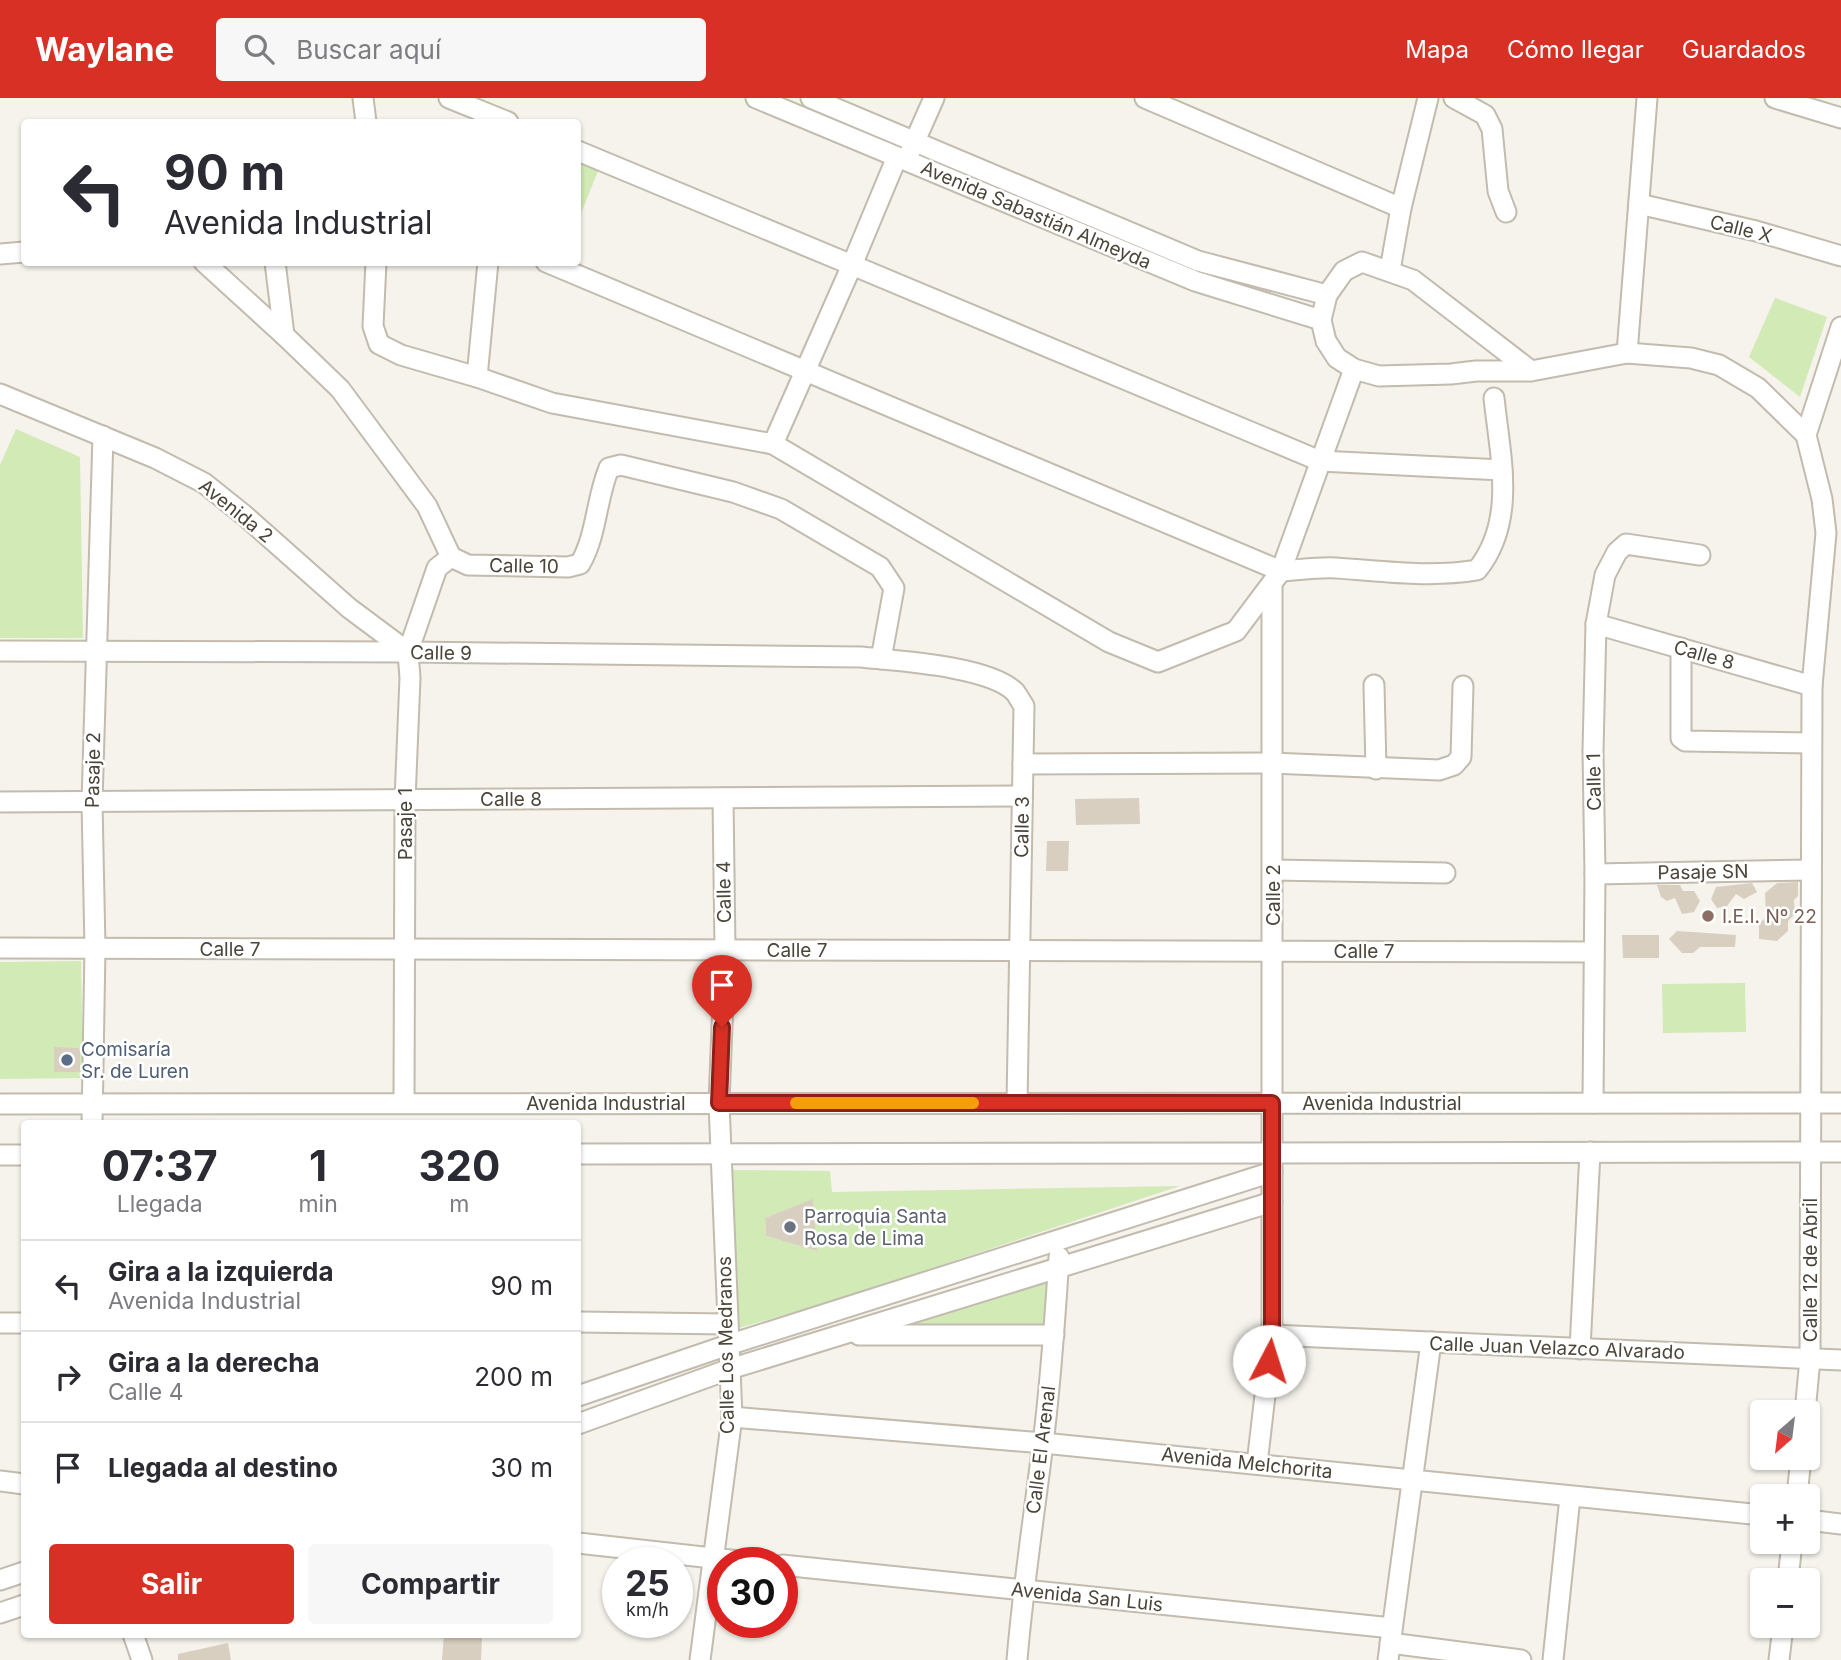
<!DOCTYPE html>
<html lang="es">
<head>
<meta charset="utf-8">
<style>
	body { margin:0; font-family:Inter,sans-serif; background:#f7f7f7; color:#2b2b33; height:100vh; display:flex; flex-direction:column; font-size:26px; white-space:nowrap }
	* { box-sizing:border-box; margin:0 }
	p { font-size:23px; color:#7c7c81 }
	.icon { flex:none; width:38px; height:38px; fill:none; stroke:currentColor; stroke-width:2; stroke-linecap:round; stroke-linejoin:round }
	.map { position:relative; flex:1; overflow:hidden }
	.drawer { position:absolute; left:21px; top:1022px; width:560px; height:518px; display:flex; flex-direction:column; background:#fff; border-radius:7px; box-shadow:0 2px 5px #0004 }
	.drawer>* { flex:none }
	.guide { position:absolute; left:21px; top:21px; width:560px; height:147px; border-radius:7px; box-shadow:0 2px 5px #0004; background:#fff; color:#2b2b33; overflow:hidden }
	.needle { width:46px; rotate:208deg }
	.tools { position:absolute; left:1750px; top:1302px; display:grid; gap:14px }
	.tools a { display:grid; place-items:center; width:70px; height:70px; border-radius:7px; background:#fff; box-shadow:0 2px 5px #0004; font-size:35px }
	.speed { position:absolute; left:602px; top:1449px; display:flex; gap:14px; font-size:35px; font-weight:700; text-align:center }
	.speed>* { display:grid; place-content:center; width:91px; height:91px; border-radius:50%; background:#fff; box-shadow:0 2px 5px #0004; line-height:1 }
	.speed small { font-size:18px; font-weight:400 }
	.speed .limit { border:10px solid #d22; background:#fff; color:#111 }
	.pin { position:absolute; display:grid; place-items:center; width:60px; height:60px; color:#fff; margin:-72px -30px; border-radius:50% 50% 50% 0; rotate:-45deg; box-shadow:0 0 7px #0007 }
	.pin .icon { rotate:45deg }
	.me { position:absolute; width:77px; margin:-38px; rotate:5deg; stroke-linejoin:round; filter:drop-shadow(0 0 5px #0008) }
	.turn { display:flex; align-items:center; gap:24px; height:147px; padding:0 28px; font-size:32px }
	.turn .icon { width:91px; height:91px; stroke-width:2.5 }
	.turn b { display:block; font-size:49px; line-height:60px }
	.eta { display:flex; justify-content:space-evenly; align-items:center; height:119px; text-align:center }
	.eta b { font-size:42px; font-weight:700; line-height:49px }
	.cta { display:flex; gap:14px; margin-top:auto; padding:14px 28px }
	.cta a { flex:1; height:80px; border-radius:7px; background:#d93025; color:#fff; font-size:28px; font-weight:700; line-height:80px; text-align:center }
	.cta a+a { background:#f7f7f7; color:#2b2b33 }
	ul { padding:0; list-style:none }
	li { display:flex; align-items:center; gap:21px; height:91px; padding:0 28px; border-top:2px solid #e1e1e2 }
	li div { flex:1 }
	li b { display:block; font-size:26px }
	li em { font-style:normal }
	header { display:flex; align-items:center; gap:42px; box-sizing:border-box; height:98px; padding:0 35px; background:#d93025; color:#fff }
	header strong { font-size:33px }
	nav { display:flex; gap:38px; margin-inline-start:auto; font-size:24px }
	.search { width:490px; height:63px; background:#f7f7f7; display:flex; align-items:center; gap:18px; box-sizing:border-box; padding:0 24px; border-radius:7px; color:#7c7c81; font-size:26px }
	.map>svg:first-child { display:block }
</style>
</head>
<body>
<header>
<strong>Waylane</strong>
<div class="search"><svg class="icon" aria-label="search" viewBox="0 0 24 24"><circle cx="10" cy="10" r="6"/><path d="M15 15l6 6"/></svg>Buscar aquí</div>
<nav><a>Mapa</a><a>Cómo llegar</a><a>Guardados</a></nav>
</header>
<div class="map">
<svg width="1841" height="1562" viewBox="0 0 1841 1562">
	<rect width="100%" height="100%" fill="#f6f3ec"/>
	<g fill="#d2eab5" fill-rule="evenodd">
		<polygon points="578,64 598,73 578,123"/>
		<polygon points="1775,200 1827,219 1800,299 1749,259"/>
		<polygon points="16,331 80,359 83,540 0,540 0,367"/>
		<polygon points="81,863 83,980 0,981 0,864"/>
		<polygon points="1745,885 1746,934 1663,935 1662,886"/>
		<path d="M733 1072 830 1073 832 1094 1180 1088 836 1202 739 1230ZM813 1102 817 1153 766 1138 765 1120Z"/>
		<polygon points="1052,1177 1052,1227 872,1232"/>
	</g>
	<g fill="#d8cfc1">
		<polygon points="1139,700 1140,726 1076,727 1075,701"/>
		<polygon points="1047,743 1069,743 1068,773 1046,773"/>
		<polygon points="1798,784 1798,798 1794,802 1795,816 1788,823 1788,833 1777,843 1759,841 1759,826 1766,819 1765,795 1777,785"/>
		<polygon points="1752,785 1757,794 1744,801 1736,796 1727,808 1717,810 1711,801 1716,789"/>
		<polygon points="1657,787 1680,787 1683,793 1694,793 1700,803 1694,814 1682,816 1675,800 1667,803 1661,799"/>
		<polygon points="1677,833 1736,837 1735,849 1700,849 1693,855 1682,855 1669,841"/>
		<polygon points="1622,837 1659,837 1659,860 1623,860"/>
		<polygon points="54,949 80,950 80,974 54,974"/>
		<polygon points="813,1101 817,1153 766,1138 765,1120"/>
		<polygon points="444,1536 482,1540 481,1562 442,1562"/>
		<polygon points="228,1545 231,1562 178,1562 178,1556"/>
	</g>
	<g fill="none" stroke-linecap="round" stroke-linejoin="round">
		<g stroke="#c2bbae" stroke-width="23">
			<g id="minor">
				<polyline points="363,0 366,24"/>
				<polyline points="449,0 508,24"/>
				<polyline points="756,0 1195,183 1321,222"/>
				<polyline points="811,0 1198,163 1327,197"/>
				<polyline points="1145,0 1401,110"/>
				<polyline points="1454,0 1485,17 1492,31 1498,93 1506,114"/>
				<polyline points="1775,0 1841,20"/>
				<polyline points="911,52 934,0"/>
				<polyline points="578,53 852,167 897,59"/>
				<polyline points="1639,106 1756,133 1841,158"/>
				<polyline points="0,156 24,154"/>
				<path d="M204 164 284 237 340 291 427 408 451 459 468 467 568 469 580 466C597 437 596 401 609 370L621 367 733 394 781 411 880 469 894 490 881 561"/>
				<polyline points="275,164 284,237"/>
				<polyline points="376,164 373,228 379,246 401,257 477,279 552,305 773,346 1109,544 1158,564 1236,533 1281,473 1354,271"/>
				<path d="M546 164 1281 473C1299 472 1318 469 1336 470 1383 473 1429 480 1477 472 1517 423 1500 358 1494 300"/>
				<polyline points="1390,172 1401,110 1428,0"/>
				<polyline points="1627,255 1647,0"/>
				<polyline points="1531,273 1413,182 1362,164 1344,173 1327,197 1321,222 1326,243 1337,260 1354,271 1379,278 1451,276 1476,273 1531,273 1627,255 1691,260 1719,267 1758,290 1806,337"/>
				<polyline points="477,279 488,164"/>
				<polyline points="0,296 155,360 204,385 244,417 349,510 408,554"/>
				<polyline points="773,346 852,167 1320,363 1502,372"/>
				<polyline points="1596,526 1812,588"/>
				<polyline points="1681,550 1681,640 1685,643 1811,645"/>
				<path d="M0 553 408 554 861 559C898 563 989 568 1015 594 1018 598 1021 604 1024 608L1017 1005"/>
				<polyline points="1374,587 1376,671"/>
				<polyline points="1023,666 1271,665 1439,672 1454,667 1461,659 1463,588"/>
				<polyline points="0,704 1022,698"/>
				<polyline points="1273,772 1445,775"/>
				<polyline points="1595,776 1810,772"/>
				<polyline points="0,850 1593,854"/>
				<polyline points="404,1005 405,702 410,580 408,554 437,470 451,459"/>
				<polyline points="1593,1005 1595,776 1593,653 1596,526 1605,477 1617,454 1626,446 1700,457"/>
				<polyline points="0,1006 1841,1005"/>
				<polyline points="92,1026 95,850 92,704 103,338"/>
				<polyline points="578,1056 1841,1054"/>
				<polyline points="0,1057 24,1057"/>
				<polyline points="578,1224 727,1226"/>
				<polyline points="0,1225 24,1225"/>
				<polyline points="859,1237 1054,1237"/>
				<polyline points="1272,1237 1841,1262"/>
				<polyline points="1580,1251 1590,1054"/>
				<polyline points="578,1298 728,1247 1272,1074"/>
				<polyline points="1805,1314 1810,1261 1812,588 1826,435 1822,401 1806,337 1841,229"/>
				<polyline points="732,1319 1043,1345 1762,1417"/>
				<polyline points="578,1326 730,1271 1272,1104"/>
				<polyline points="1257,1366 1272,1237 1272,486"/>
				<polyline points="0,1383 24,1386"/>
				<polyline points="1797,1398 1801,1360"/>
				<polyline points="1808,1422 1841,1426"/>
				<polyline points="578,1445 757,1465"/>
				<polyline points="782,1467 1392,1530"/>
				<polyline points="0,1482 24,1474"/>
				<polyline points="1788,1482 1792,1444"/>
				<polyline points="0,1515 24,1507"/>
				<polyline points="133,1536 142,1562"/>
				<polyline points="1390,1545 1521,1562"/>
				<polyline points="700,1562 732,1319 719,1005 725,852 723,700"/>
				<path d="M1017 1562C1023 1489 1034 1418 1043 1345 1051 1283 1055 1221 1059 1159"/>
				<polyline points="1388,1562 1431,1244"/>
				<polyline points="1553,1562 1570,1399"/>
				<polyline points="1779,1562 1783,1528"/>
			</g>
		</g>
		<use href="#minor" stroke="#fff" stroke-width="19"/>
	</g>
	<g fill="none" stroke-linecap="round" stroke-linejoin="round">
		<g stroke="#8d1f18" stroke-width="18">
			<polyline id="route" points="722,929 719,1005 1272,1005 1272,1237 1269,1263"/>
		</g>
		<use href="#route" stroke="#d93025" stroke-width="12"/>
		<polyline stroke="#f59e0b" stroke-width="12" points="796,1005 973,1005"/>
	</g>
	<circle fill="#8d6e63" stroke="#fff" stroke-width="2.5" cx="1708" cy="818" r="7"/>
	<circle fill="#5c6f8a" stroke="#fff" stroke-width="2.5" cx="67" cy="962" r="7"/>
	<circle fill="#6b7280" stroke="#fff" stroke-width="2.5" cx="790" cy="1129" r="7"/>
	<g text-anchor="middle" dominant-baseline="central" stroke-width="5" stroke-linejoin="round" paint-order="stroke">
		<g font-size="19" fill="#4b4439" stroke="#fff">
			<text transform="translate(1036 117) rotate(23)">Avenida Sabastián Almeyda</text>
			<text transform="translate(1741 131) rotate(14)">Calle X</text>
			<text transform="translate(236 413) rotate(39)">Avenida 2</text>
			<text transform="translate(524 468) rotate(1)">Calle 10</text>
			<text transform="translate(441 555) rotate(1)">Calle 9</text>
			<text transform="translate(1704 557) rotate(16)">Calle 8</text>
			<text transform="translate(93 672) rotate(-89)">Pasaje 2</text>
			<text transform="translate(1594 684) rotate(-91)">Calle 1</text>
			<text x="511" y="701">Calle 8</text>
			<text transform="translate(405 726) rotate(-90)">Pasaje 1</text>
			<text transform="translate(1022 729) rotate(-89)">Calle 3</text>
			<text transform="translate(1703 774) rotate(-1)">Pasaje SN</text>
			<text transform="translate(724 794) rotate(-91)">Calle 4</text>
			<text transform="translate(1273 797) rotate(-90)">Calle 2</text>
			<text x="230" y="851">Calle 7</text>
			<text x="797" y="852">Calle 7</text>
			<text x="1364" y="853">Calle 7</text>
			<text x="606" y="1005">Avenida Industrial</text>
			<text x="1382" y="1005">Avenida Industrial</text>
			<text transform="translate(1810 1172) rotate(-90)">Calle 12 de Abril</text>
			<text transform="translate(726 1247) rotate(-91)">Calle Los Medranos</text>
			<text transform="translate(1557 1250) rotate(2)">Calle Juan Velazco Alvarado</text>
			<text transform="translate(1041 1352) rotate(-83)">Calle El Arenal</text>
			<text transform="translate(1247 1365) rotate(6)">Avenida Melchorita</text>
			<text transform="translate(1087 1499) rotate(6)">Avenida San Luis</text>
		</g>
		<g font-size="19" fill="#785e54" stroke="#fff" text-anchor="start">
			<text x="1722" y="818">I.E.I. Nº 22</text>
		</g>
		<g font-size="19" fill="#4e5e75" stroke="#fff" text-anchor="start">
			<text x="81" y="951">Comisaría<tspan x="81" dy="22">Sr. de Luren</tspan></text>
		</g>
		<g font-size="19" fill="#5b616d" stroke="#fff" text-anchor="start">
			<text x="804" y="1118">Parroquia Santa<tspan x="804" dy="22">Rosa de Lima</tspan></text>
		</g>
	</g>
</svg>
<div class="tools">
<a><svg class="needle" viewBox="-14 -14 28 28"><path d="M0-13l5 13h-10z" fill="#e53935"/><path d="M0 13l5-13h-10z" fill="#7c7c81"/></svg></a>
<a>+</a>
<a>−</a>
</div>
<div class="speed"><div>25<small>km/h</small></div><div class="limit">30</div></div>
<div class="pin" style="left:722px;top:929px;background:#d93025"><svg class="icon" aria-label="arrive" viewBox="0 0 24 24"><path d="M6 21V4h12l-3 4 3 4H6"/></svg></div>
<svg class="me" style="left:1269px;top:1263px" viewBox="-20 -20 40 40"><circle r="19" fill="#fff"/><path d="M0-13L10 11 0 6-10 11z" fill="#d93025"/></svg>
<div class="guide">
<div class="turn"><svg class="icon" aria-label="left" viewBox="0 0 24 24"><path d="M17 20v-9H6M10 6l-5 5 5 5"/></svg><div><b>90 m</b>Avenida Industrial</div></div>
</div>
<section class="drawer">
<div class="eta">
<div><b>07:37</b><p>Llegada</p></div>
<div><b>1</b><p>min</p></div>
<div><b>320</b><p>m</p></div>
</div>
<ul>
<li><svg class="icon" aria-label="left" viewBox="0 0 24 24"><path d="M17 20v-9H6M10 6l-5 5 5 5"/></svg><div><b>Gira a la izquierda</b><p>Avenida Industrial</p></div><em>90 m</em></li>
<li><svg class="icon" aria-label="right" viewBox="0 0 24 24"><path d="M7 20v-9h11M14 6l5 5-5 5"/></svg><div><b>Gira a la derecha</b><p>Calle 4</p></div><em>200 m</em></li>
<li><svg class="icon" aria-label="arrive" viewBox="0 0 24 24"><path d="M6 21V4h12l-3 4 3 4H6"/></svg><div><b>Llegada al destino</b></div><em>30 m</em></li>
</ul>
<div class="cta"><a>Salir</a><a>Compartir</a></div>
</section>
</div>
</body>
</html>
